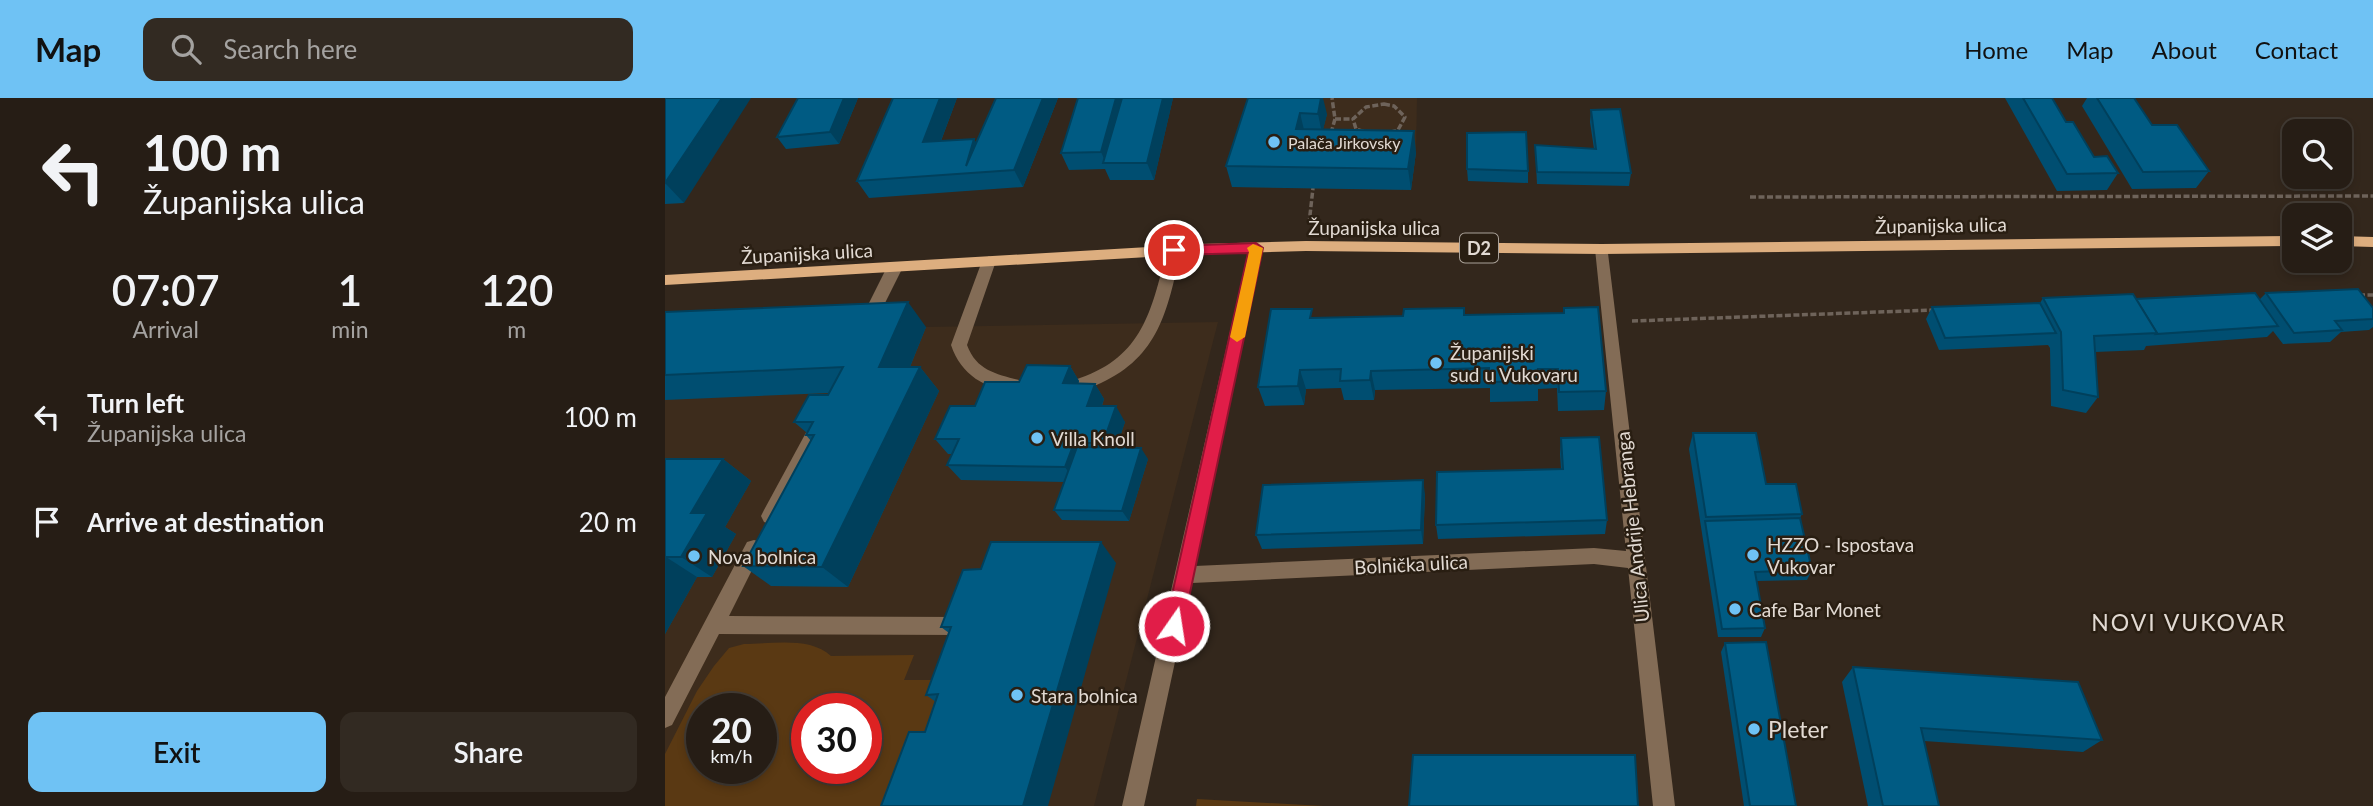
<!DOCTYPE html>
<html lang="en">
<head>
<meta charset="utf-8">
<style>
	body { margin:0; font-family:Lato,sans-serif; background:#322a22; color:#f1f3f6; height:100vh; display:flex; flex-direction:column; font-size:26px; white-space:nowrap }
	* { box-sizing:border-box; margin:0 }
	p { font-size:23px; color:#a4a2a0 }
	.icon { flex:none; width:38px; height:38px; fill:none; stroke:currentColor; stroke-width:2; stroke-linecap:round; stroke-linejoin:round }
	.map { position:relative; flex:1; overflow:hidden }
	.side { display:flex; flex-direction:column; background:#261d15; width:665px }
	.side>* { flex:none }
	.hud { background:#261d15; color:#f1f3f6; overflow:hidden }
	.buttons { position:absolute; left:1617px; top:21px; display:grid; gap:14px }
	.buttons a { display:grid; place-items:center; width:70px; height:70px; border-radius:14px; background:#261d15; box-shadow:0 4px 10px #0003,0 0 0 2px #423b34; font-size:35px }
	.speed { position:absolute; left:21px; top:595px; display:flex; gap:14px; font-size:35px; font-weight:700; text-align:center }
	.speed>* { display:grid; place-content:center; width:91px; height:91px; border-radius:50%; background:#261d15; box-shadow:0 4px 10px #0003,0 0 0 2px #423b34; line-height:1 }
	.speed small { font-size:18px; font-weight:400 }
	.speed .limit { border:10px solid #d22; background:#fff; color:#111 }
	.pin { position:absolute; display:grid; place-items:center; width:60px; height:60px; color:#fff; margin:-30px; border:4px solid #fff; border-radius:50%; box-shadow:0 2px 7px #0007 }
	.me { position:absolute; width:77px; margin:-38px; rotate:13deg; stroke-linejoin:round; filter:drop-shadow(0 0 5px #0008) }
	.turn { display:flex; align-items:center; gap:24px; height:147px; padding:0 28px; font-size:32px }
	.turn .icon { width:91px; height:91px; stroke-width:2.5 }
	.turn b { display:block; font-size:49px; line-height:60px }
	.eta { display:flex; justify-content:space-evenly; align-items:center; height:119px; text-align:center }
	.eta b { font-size:42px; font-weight:600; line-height:49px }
	.action { display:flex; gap:14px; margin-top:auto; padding:14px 28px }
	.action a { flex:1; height:80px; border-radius:14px; background:#6fc2f4; color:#111; font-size:28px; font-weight:600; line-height:80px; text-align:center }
	.action a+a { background:#322a22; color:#f1f3f6 }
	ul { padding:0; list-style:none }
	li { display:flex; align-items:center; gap:21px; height:105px; padding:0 28px }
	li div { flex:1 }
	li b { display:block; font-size:26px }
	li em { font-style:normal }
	header { display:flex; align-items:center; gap:42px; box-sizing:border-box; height:98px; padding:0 35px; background:#6fc2f4; color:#111 }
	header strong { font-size:33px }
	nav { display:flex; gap:38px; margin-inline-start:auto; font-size:24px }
	.search { width:490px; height:63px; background:#322a22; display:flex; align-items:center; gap:18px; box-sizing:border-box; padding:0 24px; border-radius:14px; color:#a4a2a0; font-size:26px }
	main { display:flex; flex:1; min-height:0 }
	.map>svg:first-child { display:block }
</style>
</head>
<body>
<header>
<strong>Map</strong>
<div class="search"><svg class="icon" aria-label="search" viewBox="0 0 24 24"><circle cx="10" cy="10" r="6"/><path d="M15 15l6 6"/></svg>Search here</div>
<nav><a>Home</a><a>Map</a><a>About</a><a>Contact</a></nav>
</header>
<main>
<section class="side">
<div class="hud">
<div class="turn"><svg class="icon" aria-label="left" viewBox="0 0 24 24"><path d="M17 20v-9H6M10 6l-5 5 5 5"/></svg><div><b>100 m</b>Županijska ulica</div></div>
</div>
<div class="eta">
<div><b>07:07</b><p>Arrival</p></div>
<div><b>1</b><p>min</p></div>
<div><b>120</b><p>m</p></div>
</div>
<ul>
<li><svg class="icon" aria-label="left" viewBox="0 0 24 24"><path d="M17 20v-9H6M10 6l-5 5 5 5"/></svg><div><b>Turn left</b><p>Županijska ulica</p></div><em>100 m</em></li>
<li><svg class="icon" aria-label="arrive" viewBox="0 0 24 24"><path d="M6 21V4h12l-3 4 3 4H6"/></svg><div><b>Arrive at destination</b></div><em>20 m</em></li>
</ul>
<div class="action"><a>Exit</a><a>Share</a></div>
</section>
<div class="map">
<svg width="1708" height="708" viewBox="0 0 1708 708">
	<rect width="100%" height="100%" fill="#33271c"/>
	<g fill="#3d2c1c" fill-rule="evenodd">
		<polygon points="595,0 752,0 751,54 746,92 567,89"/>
		<path d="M553 224 429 708H0V240L261 229ZM37 611H96V670H37ZM142 611H201V670H142Z"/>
	</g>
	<g fill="#5a3913" fill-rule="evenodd">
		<path d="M79 546C106 546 145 538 166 558L249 557 239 582H296L248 708H0V656L32 593 49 568 64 550ZM37 611H96V670H37ZM142 611H201V670H142Z"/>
		<polygon points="532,701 659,708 531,708"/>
	</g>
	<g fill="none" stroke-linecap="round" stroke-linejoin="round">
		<g stroke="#6e635a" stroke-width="3.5" stroke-dasharray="6 2.5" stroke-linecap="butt">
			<polygon points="719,6 729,8 740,19 733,32 713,38 691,31 688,21 701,9"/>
			<polyline points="670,21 688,21"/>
			<polyline points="666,35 670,21 667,0"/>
			<polyline points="1085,99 1708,98"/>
			<polyline points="644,126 648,90"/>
			<polyline points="1694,197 1708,197"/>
			<polyline points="967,223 1269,212"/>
		</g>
		<g fill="#836c56" fill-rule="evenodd">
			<polygon points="591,145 598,150 530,468 929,450 961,453 930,151 932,147 942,147 1010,708 988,708 963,470 929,466 527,485 479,708 457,708 584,150"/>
			<path d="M509 147 516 152C503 210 495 258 436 285 423 291 408 298 394 294L392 289 394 284C401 282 408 283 415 280 479 258 487 210 502 152Z"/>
			<path d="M324 158 331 163 302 247C312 274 333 276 357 283L359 288 351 294C320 291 296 277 286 247L317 163Z"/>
			<polygon points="230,164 238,169 208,229 196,229 194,225 222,169"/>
			<polygon points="156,316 162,318 165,323 111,424 105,426 99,424 96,418 99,412 150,318"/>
			<polygon points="89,442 96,444 98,450 64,518 296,519 303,522 306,528 303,534 296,537 54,536 7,627 0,630 0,599 82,444"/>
		</g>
		<g fill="#ddae7f" fill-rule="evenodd">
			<polygon points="1629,138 1629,148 937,156 641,153 535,156 0,187 0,177 535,146 641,143 937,146"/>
			<polygon points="1675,138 1708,139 1708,149 1675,148"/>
		</g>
	</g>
	<g fill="#004e71">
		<polygon points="193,0 174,46 121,51 112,39"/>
		<polygon points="292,0 276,43 309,41 311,45 331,0 393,0 358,89 204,100 192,83"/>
		<polygon points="508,0 489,82 445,82 440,71 404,72 396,55"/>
		<polygon points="583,0 662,16 658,31 751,54 746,92 567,89 561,68"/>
		<polygon points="1340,0 1387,0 1401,24 1429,59 1453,75 1442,92 1392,93"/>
		<polygon points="1422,0 1469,0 1487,27 1544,73 1531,90 1467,91 1417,8"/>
		<polygon points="0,1 19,105 0,106"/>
		<polygon points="926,12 966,75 964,88 872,86 870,47 929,51 925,24"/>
		<polygon points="802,71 863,73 863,85 803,83"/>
		<polygon points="1601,195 1708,210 1708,229 1704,232 1676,234 1665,244 1618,246 1608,233 1602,239 1481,248 1479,252 1430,254 1433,299 1421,315 1386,308 1385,250 1383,247 1274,252 1261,221 1267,209 1375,205 1378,200 1595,201"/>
		<polygon points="899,210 941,293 939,312 893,313 892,290 873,291 873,303 825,304 825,290 710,292 709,302 679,302 676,290 641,291 639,307 600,308 593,289 649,220 899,215"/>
		<polygon points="0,214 261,229 245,269 255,269 274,293 183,489 106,488 78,468 146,343 141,337 142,335 129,324 163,297 164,295 0,302"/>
		<polygon points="405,268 414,283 413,286 430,286 439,301 437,308 460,324 451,350 483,361 464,423 397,422 389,412 399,384 296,382 282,367 288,356 283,356 270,341 310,308 354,284"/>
		<polygon points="1028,335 1101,386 1137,416 1135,420 1147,472 1142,482 1092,483 1100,530 1096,539 1053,539 1024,351"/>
		<polygon points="896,340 942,422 940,436 773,441 771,427 896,371 895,356"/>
		<polygon points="0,361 58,361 86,383 60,429 71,436 47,479 32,479 0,536"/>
		<polygon points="760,396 758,446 597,451 591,437"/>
		<polygon points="451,465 260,634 271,604 261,597 284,535 276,529"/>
		<polygon points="1060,545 1131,708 1079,708 1056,554"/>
		<polygon points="1188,569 1437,642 1418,654 1259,643 1274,708 1203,708 1177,584"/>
	</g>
	<g fill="#00405c">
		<polygon points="57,0 86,0 19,105 0,85"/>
		<polygon points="179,0 193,0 174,46 165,34"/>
		<polygon points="275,0 292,0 269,61 258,44"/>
		<polygon points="378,0 393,0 358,89 349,72"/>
		<polygon points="451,0 462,0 441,65 436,54"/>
		<polygon points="498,0 508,0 489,82 482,65"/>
		<polygon points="656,0 658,0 662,16 657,36 653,16"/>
		<polygon points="635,15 640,36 631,31"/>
		<polygon points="749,33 751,54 746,92 743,71"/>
		<polygon points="309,41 319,58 301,68"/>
		<polygon points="243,204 261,229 235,293 214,269"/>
		<polygon points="405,268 414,283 408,301 398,285"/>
		<polygon points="255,269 274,293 183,489 157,469"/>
		<polygon points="635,272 641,291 639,307 633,288"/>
		<polygon points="706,273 710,292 709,302 705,282"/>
		<polygon points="430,286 439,301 431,323 422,308"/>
		<polygon points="451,308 460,324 448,360 438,345"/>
		<polygon points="409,345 419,360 410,384 400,369"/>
		<polygon points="476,350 483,361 464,423 457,413"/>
		<polygon points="58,361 86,383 60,429 71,436 47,479 16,459 26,415"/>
		<polygon points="758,382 760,396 758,446 756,432"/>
		<polygon points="436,444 451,465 383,708 358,708"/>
		<polygon points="1,459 32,479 0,536 0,460"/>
	</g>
	<g fill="#005b83" stroke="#00405c" stroke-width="2">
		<polygon points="0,0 57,0 0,85"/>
		<polygon points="133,0 179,0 165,34 112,39"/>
		<polygon points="228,0 275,0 258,44 309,41 301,68 331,0 378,0 349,72 192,83"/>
		<polygon points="413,0 451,0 436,54 396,55"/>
		<polygon points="457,0 498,0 482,65 438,65"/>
		<polygon points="583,0 656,0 653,16 635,15 631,31 749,33 743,71 561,68"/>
		<polygon points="1358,0 1387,0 1401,24 1408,24 1429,59 1442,58 1453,75 1402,76"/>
		<polygon points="1432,0 1469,0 1487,27 1512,27 1544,73 1478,74"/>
		<polygon points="955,11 966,75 872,74 870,47 931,51 926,12"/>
		<polygon points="861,34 863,73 802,71 802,35"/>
		<polygon points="1693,191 1708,210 1708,221 1670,223 1677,232 1629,235 1601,195"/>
		<polygon points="1590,195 1613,228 1491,236 1492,235 1471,201"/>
		<polygon points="1468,196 1492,235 1429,238 1433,299 1398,292 1396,234 1378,200"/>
		<polygon points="243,204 214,269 255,269 157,469 78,468 149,337 141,337 148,324 129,324 144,297 163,297 178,269 0,277 0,214"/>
		<polygon points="1375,205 1391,235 1280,240 1267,209"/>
		<polygon points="933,209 941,293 894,294 893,271 873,271 874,283 824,284 824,270 706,273 705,282 675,283 676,271 635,272 633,288 593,289 606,211 647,211 645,220 738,218 739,211 799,210 799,217 899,215 899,210"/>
		<polygon points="362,267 405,268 398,285 430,286 422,308 451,308 438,345 409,345 400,369 282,367 294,341 270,341 285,308 310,308 320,284 354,284"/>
		<polygon points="1028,335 1091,335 1101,386 1131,386 1137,416 1041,419"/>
		<polygon points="934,339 942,422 771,427 772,374 898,371 896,340"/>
		<polygon points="412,349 476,350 457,413 389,412"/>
		<polygon points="0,361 58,361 26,415 42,415 16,459 1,459 0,460"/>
		<polygon points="758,382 756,432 591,437 598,387"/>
		<polygon points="1135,420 1147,472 1090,474 1100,530 1057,531 1040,423"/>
		<polygon points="326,444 436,444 358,708 216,708 244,634 260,634 273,596 261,597 286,529 276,529 298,472 316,471"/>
		<polygon points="1101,544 1131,708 1085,708 1060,545"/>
		<polygon points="1188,569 1413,584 1437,642 1256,630 1274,708 1218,708"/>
		<polygon points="748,657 970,657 973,708 744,708"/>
	</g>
	<polygon fill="#e11d48" stroke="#92132f" stroke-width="2" points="591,145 598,150 518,528 516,534 509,536 503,534 500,528 583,155 509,157 502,152 509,148"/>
	<polygon fill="#f59e0b" points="588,146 598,150 580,239 572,244 565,239 584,154 582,150"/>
	<g fill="#6fc2f4" stroke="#291e12" stroke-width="2.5">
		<circle cx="609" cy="44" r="7"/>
		<circle cx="771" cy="265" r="7"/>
		<circle cx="372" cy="340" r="7"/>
		<circle cx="1088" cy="457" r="7"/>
		<circle cx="29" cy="458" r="7"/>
		<circle cx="1070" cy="511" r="7"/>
		<circle cx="352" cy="597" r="7"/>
		<circle cx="1089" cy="631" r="7"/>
	</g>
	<g text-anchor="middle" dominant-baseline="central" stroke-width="5" stroke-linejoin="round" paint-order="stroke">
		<g font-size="16" fill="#e2dad3" stroke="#291e12" text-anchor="start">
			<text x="623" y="44">Palača Jirkovsky</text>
		</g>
		<rect fill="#291e12" stroke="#aaa299" stroke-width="2" x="795" y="135.5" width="38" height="29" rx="5"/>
		<g font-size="18" font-weight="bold" fill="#e2dad3">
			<text x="814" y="150">D2</text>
		</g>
		<g font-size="19" fill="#e2dad3" stroke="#291e12">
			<text transform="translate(1276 127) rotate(-1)">Županijska ulica</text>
			<text x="709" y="129">Županijska ulica</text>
			<text transform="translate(142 155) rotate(-3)">Županijska ulica</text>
			<text transform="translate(967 429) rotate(-96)">Ulica Andrije Hebranga</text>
			<text transform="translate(746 466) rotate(-3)">Bolnička ulica</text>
		</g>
		<g font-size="19" fill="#e2dad3" stroke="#291e12" text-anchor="start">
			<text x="785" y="254">Županijski<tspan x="785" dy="22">sud u Vukovaru</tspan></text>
			<text x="386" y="340">Villa Knoll</text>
			<text x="1102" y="446">HZZO - Ispostava<tspan x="1102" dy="22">Vukovar</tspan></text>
			<text x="43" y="458">Nova bolnica</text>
			<text x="1084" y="511">Cafe Bar Monet</text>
			<text x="366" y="597">Stara bolnica</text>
		</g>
		<g font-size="23" letter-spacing="2" fill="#e2dad3" stroke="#291e12">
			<text x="1524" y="524">NOVI VUKOVAR</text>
		</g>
		<g font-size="23" fill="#e2dad3" stroke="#291e12" text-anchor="start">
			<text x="1103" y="631">Pleter</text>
		</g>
	</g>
</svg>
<div class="buttons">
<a><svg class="icon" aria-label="search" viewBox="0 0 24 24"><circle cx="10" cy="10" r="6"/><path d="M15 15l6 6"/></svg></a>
<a><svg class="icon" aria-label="layers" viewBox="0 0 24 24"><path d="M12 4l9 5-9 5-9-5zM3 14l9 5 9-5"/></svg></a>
</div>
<div class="speed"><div>20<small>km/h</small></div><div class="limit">30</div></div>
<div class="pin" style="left:509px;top:152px;background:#d93025"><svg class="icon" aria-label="arrive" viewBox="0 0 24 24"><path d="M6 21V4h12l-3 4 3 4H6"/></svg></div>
<svg class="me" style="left:509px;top:528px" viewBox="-20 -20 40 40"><circle r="17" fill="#e11d48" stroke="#fff" stroke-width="3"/><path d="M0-11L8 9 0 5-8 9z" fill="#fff"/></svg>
</div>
</main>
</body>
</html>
